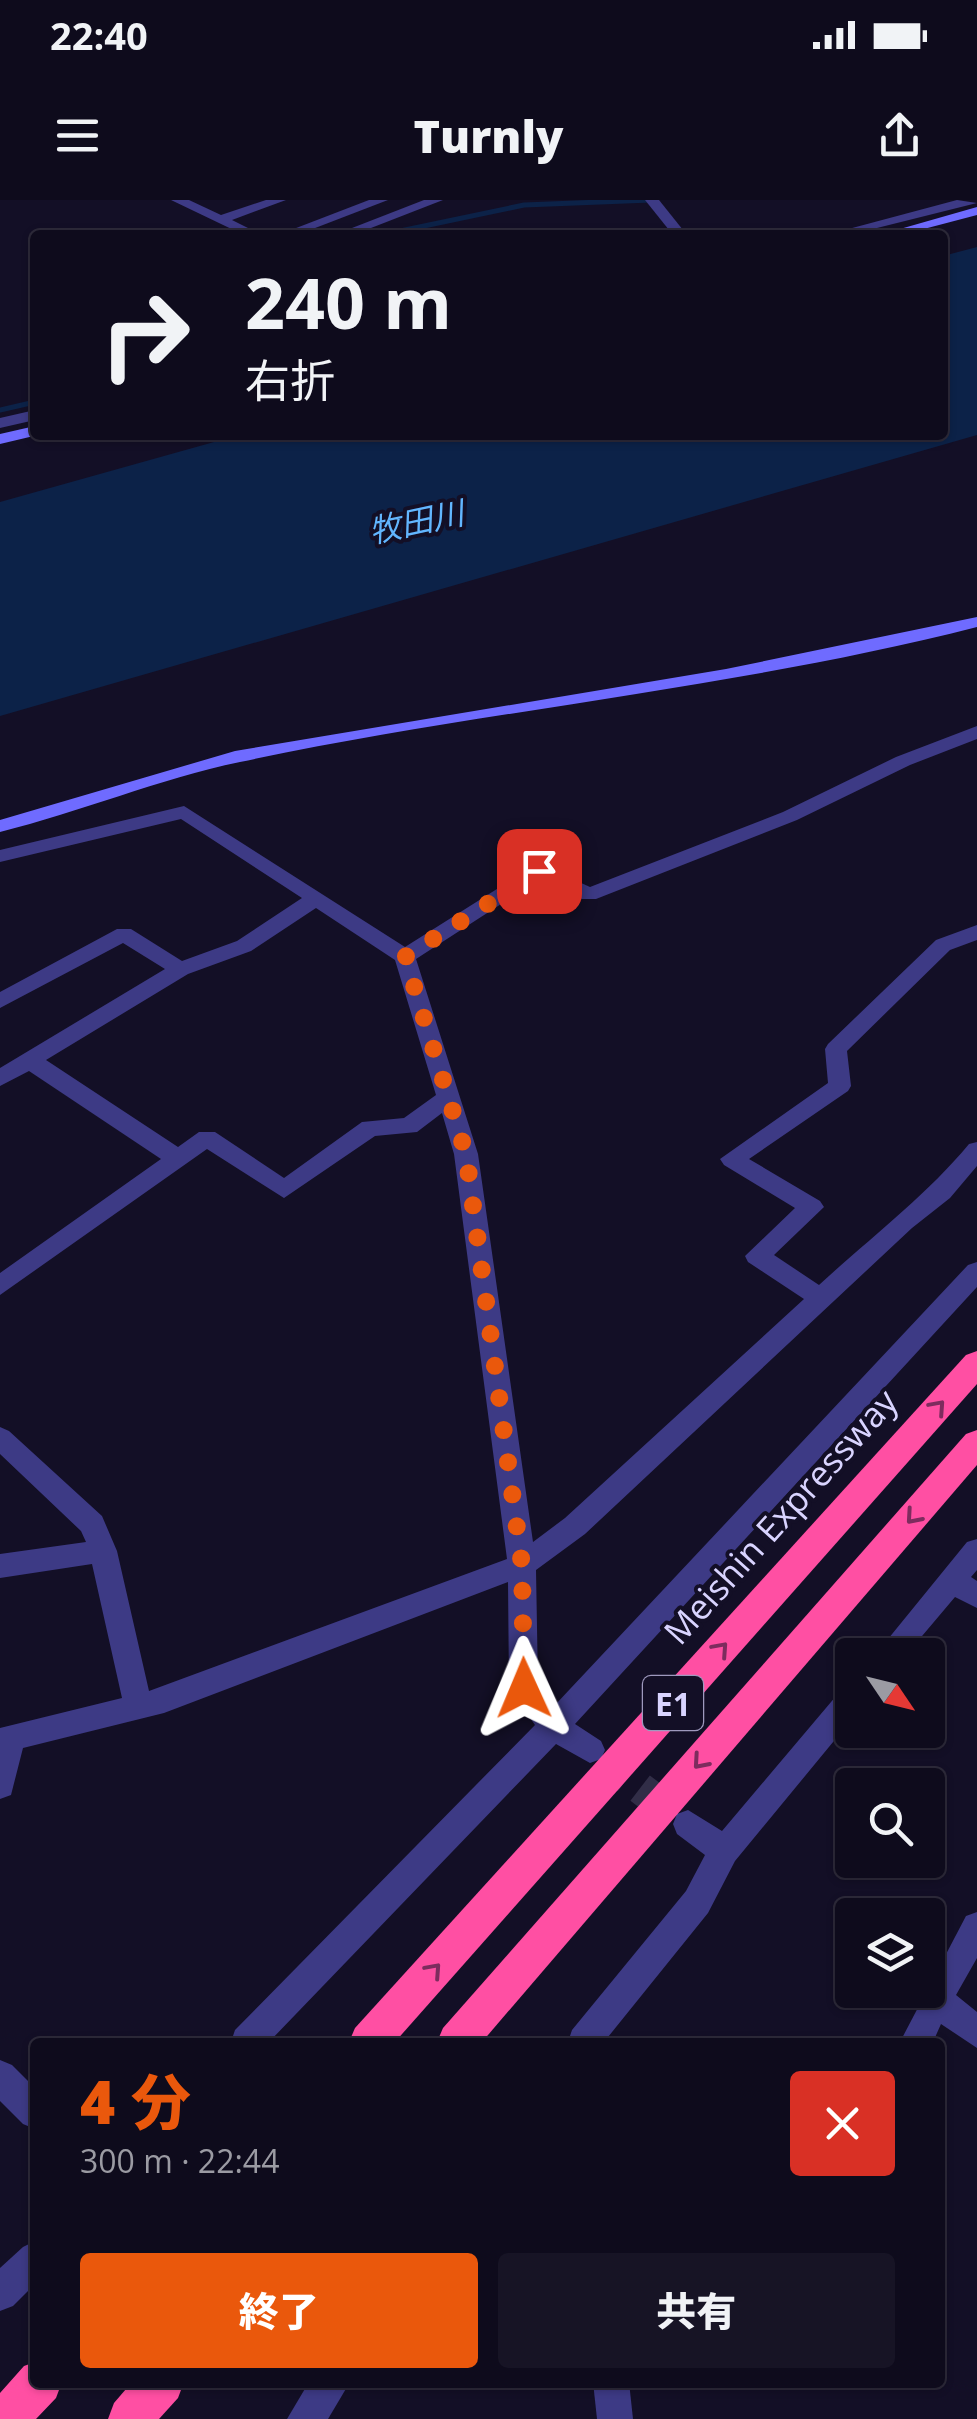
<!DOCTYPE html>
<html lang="ja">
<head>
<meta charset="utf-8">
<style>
	body { margin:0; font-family:"Open Sans","Noto Sans JP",sans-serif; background:#171425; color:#f1f3f6; height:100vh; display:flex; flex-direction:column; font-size:38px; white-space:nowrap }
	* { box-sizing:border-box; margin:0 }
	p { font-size:32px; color:#9b9ba3 }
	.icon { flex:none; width:55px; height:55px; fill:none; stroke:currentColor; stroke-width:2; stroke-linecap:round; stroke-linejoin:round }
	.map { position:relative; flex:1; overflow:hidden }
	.drawer { position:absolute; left:30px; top:1838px; width:915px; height:350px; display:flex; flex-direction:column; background:#0e0b1c; border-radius:10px; box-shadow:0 2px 8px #0004,0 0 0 2px #2e2b3b }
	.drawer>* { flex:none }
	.guide { position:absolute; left:30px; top:30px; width:918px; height:210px; border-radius:10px; box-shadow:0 2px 8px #0004,0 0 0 2px #2e2b3b; background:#0e0b1c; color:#f1f3f6; overflow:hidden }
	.needle { width:65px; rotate:125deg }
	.tools { position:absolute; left:835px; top:1438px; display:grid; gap:20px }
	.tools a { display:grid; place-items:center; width:110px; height:110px; border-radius:10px; background:#0e0b1c; box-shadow:0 2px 8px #0004,0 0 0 2px #2e2b3b; font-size:50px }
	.pin { position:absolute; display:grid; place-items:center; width:85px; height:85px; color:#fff; margin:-42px; border-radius:20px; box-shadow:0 5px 15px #0006 }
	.me { position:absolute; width:110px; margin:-55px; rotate:359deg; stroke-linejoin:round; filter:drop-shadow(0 0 8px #0008) }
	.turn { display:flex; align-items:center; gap:35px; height:210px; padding:0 50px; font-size:45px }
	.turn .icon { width:130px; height:130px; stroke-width:2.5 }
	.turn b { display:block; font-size:70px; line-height:85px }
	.round { display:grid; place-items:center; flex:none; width:105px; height:105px; border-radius:10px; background:#171425 }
	.head { display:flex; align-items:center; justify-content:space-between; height:170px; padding:0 50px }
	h1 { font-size:60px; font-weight:800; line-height:75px; color:#ea580c }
	.primary-button { display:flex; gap:20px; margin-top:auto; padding:20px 50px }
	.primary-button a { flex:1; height:115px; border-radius:10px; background:#ea580c; color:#fff; font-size:40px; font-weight:800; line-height:115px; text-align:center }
	.primary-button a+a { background:#171425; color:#f1f3f6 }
	.status { display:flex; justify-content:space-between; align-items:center; height:70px; padding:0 50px; background:#0e0b1c; direction:ltr }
	.status svg { height:28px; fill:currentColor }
	header { display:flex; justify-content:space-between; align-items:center; height:130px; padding:0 50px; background:#0e0b1c; font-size:45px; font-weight:800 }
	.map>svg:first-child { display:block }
</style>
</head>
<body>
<div class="status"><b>22:40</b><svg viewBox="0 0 49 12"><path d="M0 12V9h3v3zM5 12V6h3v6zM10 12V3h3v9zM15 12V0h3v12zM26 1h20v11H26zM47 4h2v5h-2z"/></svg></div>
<header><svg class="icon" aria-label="menu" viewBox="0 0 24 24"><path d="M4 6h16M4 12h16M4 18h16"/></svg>Turnly<svg class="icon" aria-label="share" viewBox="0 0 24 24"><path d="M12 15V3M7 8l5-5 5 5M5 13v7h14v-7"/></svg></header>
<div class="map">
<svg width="977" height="2219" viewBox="0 0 977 2219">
	<rect width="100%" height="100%" fill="#130f26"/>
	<polygon fill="#0c2248" points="977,47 977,235 0,516 0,302 239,235 942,235 943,56"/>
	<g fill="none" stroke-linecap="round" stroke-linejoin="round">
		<g stroke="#0c2248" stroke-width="5">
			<polyline points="381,35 524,5 651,0"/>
			<polyline points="0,210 35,202"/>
		</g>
		<polyline stroke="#312d47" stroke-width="32" stroke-dasharray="32 16" stroke-linecap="butt" points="602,1559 674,1614"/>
		<g fill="#3d3a85" fill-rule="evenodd">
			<polygon points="171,0 189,0 221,15 266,0 286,0 232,20 262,35 244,35"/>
			<polygon points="369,0 388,0 297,35 278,35"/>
			<polygon points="424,0 443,0 353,35 334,35"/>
			<polygon points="645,0 659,0 687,35 673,35"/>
			<polygon points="957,0 977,3 849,35 826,35"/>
			<polygon points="35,210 35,220 0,228 0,218"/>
			<path d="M977 526V539L910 565 797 620 596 699H582L540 679 416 759 478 954 533 1342 565 1318 804 1099 748 1062 745 1056 795 1008 724 965 720 959 828 883 825 849 828 844 936 740 977 725V740L950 750 847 851 851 886 848 891 749 959 820 1001 824 1007 774 1055 819 1085C870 1038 925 997 969 944L977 942V966L950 998 912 1028 585 1334 536 1370 538 1484 555 1505 968 1065 977 1062V1087L575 1524 601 1541 605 1550 601 1559 590 1563 556 1544 269 1842H231L235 1830 535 1525 509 1488 508 1382 164 1513 23 1548 11 1595 0 1599V1528L122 1498 92 1364 0 1378V1354L86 1342 81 1331 0 1254V1227L9 1231 102 1316 117 1351 149 1491 507 1359 454 954 442 913 417 932 375 936 284 998 207 949 0 1095V1073L161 959 29 871 0 886V868L165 769 123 743 0 808V792L117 729H131L182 761 237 741 302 698 181 619 0 662V650L184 606 405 747 532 667H546L590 687 783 612 896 557ZM316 708 395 760 436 895 404 918 362 922 284 978 215 932H199L178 947 46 860 188 774 251 751Z"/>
			<polygon points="977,1339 977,1370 971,1377 977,1381 977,1408 955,1397 906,1455 875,1455 967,1342"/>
			<polygon points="852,1485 852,1519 735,1661 708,1713 604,1842 568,1842 572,1830 686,1691 705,1655 677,1634 673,1624 677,1614 688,1610 722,1631 842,1489"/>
			<polygon points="977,1712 977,1758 956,1795 977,1812 977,1848 941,1824 933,1842 900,1842 966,1716"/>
			<polygon points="0,1860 12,1865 35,1888 35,1929 23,1924 0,1901"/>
			<polygon points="35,2041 35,2084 13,2106 0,2111 0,2068 23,2047"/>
			<polygon points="309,2182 350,2182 328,2219 287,2219"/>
			<polygon points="593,2182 629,2182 633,2219 597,2219"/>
		</g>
		<g fill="#6f6bff" fill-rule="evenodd">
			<polygon points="977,7 977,15 901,35 879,35"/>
			<polygon points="35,226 38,235 0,244 0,234"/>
			<path d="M977 417V427C735 489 484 510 240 562 159 579 80 612 0 632V620L235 551 726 469Z"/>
		</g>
		<g fill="#ff4fa3" fill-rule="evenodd">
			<polygon points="977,1151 977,1184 395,1842 349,1842 355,1828 966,1155"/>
			<polygon points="977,1230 977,1265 482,1842 437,1842 443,1828 966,1234"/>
			<polygon points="35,2162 35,2182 62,2182 56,2198 36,2219 0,2219 0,2193 24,2166"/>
			<polygon points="132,2182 184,2182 178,2198 159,2219 108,2219 114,2203"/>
		</g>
	</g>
	<defs><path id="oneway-chevron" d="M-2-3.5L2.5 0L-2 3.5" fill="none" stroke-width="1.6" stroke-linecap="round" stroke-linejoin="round" transform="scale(2.5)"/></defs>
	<g stroke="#7d2c5e">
		<use href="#oneway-chevron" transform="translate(938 1207) rotate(-48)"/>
		<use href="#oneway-chevron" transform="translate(913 1317) rotate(131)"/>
		<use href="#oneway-chevron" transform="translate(721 1449) rotate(-48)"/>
		<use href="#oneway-chevron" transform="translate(700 1562) rotate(131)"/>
		<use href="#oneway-chevron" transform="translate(434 1770) rotate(-48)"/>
	</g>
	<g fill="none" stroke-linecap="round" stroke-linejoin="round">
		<polyline stroke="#ea580c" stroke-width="18" stroke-dasharray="0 32.4" points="524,1488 522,1365 466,954 405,757 539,671"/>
	</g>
	<g text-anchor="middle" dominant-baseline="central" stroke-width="8" stroke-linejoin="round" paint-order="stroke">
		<g font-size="32" font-style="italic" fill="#62b6ff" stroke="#130f26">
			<text transform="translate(416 321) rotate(-12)">牧田川</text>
		</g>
		<rect fill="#130f26" stroke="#9e99be" stroke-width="2.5" x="643" y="1476" width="60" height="54" rx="8"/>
		<g font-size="32" font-weight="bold" fill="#d9d4ff">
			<text x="673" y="1503">E1</text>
		</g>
		<g font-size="35" fill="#d9d4ff" stroke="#130f26">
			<text transform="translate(780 1316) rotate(-48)">Meishin Expressway</text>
		</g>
	</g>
</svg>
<div class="tools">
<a><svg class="needle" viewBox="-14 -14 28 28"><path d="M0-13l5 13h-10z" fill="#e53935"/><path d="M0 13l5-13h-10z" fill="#9b9ba3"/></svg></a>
<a><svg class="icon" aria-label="search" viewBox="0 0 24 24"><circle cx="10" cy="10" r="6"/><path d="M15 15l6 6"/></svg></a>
<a><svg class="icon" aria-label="layers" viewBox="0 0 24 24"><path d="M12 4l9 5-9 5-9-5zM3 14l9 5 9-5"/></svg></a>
</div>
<div class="pin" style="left:539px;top:671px;background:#d93025"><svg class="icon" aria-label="arrive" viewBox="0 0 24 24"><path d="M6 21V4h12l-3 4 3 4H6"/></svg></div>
<svg class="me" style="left:524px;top:1488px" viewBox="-20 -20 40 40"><path d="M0-17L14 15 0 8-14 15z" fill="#ea580c" stroke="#fff" stroke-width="4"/></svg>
<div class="guide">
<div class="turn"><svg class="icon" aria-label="right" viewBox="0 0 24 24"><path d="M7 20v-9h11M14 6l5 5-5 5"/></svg><div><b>240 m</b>右折</div></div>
</div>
<section class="drawer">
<div class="head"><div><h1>4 分</h1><p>300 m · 22:44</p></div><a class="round" style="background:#d93025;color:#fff"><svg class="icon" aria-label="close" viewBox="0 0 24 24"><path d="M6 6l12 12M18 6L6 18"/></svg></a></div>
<div class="primary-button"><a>終了</a><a>共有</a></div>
</section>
</div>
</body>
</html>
